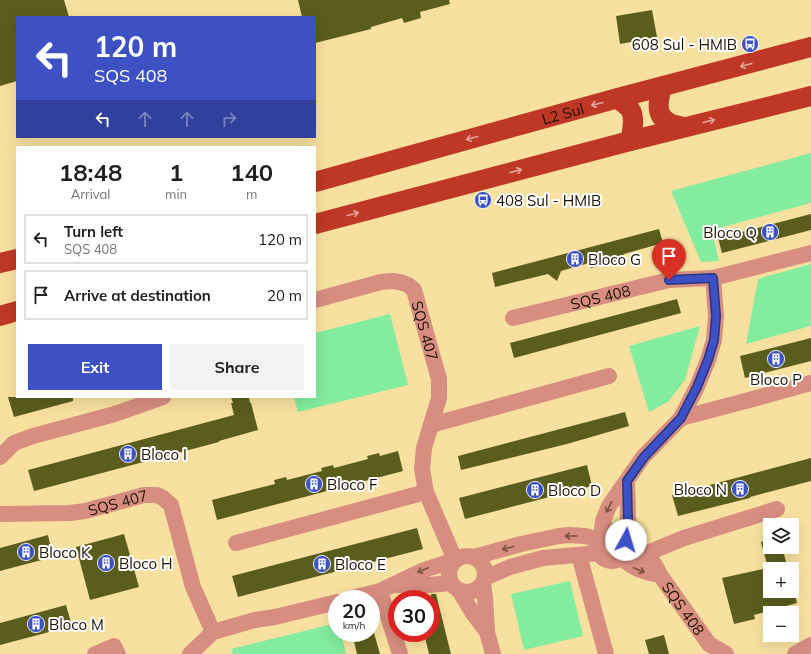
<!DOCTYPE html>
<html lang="en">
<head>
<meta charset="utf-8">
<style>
	body { margin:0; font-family:Mulish,sans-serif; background:#f2f2f2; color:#202124; height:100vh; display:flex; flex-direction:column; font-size:15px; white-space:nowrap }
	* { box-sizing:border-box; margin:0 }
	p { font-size:13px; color:#757577 }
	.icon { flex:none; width:22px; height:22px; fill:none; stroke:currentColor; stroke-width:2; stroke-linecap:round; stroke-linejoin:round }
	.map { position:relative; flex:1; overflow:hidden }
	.details { position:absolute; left:16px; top:146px; width:300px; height:252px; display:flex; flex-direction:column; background:#fff; border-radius:0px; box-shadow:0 4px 16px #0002 }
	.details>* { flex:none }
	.banner { position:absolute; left:16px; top:16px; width:300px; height:122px; border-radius:0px; box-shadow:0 4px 16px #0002; background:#3d51c4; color:#fff; overflow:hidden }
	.buttons { position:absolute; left:763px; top:518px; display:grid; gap:8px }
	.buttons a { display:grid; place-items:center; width:36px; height:36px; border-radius:0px; background:#fff; box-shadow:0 4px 16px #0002; font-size:20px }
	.speed { position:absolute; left:328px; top:590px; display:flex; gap:8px; font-size:20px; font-weight:700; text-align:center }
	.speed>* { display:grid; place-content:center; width:52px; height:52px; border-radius:50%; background:#fff; box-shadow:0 4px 16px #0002; line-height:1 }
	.speed small { font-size:10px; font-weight:400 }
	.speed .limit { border:6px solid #d22; background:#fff; color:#111 }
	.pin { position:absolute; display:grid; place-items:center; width:34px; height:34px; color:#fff; margin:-41px -17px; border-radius:50% 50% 50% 0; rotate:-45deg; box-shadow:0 0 4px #0007 }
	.pin .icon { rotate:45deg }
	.me { position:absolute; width:44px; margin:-22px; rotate:6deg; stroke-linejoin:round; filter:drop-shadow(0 0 3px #0008) }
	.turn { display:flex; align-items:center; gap:14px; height:84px; padding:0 12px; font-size:18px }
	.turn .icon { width:52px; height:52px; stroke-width:2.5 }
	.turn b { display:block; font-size:28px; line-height:34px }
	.lanes { display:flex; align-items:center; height:38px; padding:0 12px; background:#0003; justify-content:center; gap:20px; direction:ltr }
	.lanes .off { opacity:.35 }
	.eta { display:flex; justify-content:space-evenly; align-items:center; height:68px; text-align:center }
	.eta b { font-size:24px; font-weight:700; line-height:28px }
	.button { display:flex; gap:8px; margin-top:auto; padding:8px 12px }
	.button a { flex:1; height:46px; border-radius:0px; background:#3d51c4; color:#fff; font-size:16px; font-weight:700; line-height:46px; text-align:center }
	.button a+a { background:#f2f2f2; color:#202124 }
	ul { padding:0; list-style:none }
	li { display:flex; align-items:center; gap:12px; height:50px; margin:0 8px 6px; padding:0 4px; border:2px solid #e0e0e0; border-radius:0px }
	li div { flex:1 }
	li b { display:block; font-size:15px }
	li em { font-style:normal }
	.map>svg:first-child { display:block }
</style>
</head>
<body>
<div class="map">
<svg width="811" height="654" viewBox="0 0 811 654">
	<rect width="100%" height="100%" fill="#f8e1a0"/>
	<g fill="#83ec9f">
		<polygon points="811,153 811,203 712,230 719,261 701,262 671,191"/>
		<polygon points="811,264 811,326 746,344 758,279"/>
		<polygon points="390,314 408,385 298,412 294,397 315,397 315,333"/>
		<polygon points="700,326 685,380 668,402 649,412 629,346"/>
		<polygon points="570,581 583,636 524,650 511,594"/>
		<polygon points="337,623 337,633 341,633 346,654 233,654 231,649"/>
	</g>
	<g fill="#5b5d1d">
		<polygon points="0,0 64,0 69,17 17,17 17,81 0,86"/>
		<polygon points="298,0 449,0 450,4 420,12 421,18 404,23 402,18 371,27 371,29 315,43 315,17 302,17"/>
		<polygon points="652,10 657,37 620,44 616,16"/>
		<polygon points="811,214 811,230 722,253 718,238"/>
		<polygon points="659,229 663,243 624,254 621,260 591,268 589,263 561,271 557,281 548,274 495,287 492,273"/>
		<polygon points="677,299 681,313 514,358 510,343"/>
		<polygon points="811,338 811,361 745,378 740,356"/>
		<polygon points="8,397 73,397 73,401 14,417"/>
		<polygon points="231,397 249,397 250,403 251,403 258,430 219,441 219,442 34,491 28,470 234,415 231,403 233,403"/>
		<polygon points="625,412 629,426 567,444 461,470 458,456"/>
		<polygon points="398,451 403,471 217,520 212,500 275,484 274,480 286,477 287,480 322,471 321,468 333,465 334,468 368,459 367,456 379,453 380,456"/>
		<polygon points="811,458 811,481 750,497 750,498 678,516 672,495"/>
		<polygon points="587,465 592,486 465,519 459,498"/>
		<polygon points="417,528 423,549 238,597 232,576"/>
		<polygon points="124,534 139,587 90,600 76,547"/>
		<polygon points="48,535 53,557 0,571 0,548"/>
		<polygon points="770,540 770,547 782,547 788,569 770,569 770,591 792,591 792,584 797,603 754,615 755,619 734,624 722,578 768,568 761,542"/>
		<polygon points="431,594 436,594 451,654 429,654 424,633 431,633"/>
		<polygon points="66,605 72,626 0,645 0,623"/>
		<polygon points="352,633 374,633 380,654 357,654"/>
		<polygon points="664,635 669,654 649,654 645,640"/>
	</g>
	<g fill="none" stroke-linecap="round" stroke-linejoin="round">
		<g stroke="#d78d80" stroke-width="16">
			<path id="s1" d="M315 300 381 282 393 281 400 282 408 285 414 290 439 379V398L424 448 422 469 426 492"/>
			<path id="s2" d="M513 318 669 280 713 278"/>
			<polyline points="681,418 753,399 811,383"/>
			<polyline points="431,425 609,376"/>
			<polyline points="0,457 14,443 33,436 115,414 163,397"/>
			<path id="s3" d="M0 514 70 513 85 511 144 495H157L163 498 171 505 193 587 213 632"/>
			<circle cx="612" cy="546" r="15"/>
			<polyline points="601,538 603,521 609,506 643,457 681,418 697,387 708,360 714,340 716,316 713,278 811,253"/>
			<polyline points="626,540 628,519 627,481"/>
			<polyline points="236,543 426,492 455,560 424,570 380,591 348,599"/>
			<path id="s4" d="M627 547C645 552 653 558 660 575L709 644 726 654"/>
			<polyline points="645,554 684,538 777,509"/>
			<polyline points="579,555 606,654"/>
			<circle cx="467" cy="574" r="18"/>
			<polyline points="474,557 521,544 559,536 569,535 585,536 599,540"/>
			<path d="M622 558C634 569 644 572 660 575"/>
			<polyline points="485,578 510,567 543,558 599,553"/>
			<polyline points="483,584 485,598 487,632 493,654"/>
			<polyline points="397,585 429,585 451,583"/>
			<polyline points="380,591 400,654"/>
			<polyline points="460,592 472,612 487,632"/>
			<polyline points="95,654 114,646 118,654"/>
			<polyline points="190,654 213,632 255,620 275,617 337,602"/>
			<polyline points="795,654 811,645"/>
		</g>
		<g stroke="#bf3825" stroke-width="20">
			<path d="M662 87C659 98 654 115 668 122 672 125 679 126 684 127"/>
			<path d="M618 98C621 102 627 105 630 109 636 118 632 131 630 141"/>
			<path id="s5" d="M315 182 618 98 811 47"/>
			<polyline points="315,224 630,141 811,96"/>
			<polyline points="0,263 17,259"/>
			<polyline points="0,316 17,311"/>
		</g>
	</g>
	<defs><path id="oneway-shaft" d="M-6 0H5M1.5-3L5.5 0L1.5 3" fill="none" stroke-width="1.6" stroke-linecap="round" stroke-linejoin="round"/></defs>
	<g stroke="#e2a59d">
		<use href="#oneway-shaft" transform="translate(746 65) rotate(165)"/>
		<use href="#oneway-shaft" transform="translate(597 104) rotate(165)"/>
		<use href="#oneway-shaft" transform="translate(709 121) rotate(-14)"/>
		<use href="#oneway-shaft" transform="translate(472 138) rotate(165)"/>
		<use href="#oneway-shaft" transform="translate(516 171) rotate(-15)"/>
		<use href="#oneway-shaft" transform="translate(353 214) rotate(-15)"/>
	</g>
	<g stroke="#7a5040">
		<use href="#oneway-shaft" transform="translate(609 507) rotate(117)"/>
		<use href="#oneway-shaft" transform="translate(571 536) rotate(180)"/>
		<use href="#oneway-shaft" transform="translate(508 548) rotate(165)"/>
		<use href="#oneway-shaft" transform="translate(423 570) rotate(157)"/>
		<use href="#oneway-shaft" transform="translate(639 570) rotate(23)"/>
	</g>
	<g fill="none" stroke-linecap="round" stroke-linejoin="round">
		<g stroke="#28357f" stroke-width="10">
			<polyline id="route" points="626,540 628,519 627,481 644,457 681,418 697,387 708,360 714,340 716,316 713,278 669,280"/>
		</g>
		<use href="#route" stroke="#3d51c4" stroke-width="7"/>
	</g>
	<defs>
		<g id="bus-disc" transform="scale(0.9)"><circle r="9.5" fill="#3d51c4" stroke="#fff"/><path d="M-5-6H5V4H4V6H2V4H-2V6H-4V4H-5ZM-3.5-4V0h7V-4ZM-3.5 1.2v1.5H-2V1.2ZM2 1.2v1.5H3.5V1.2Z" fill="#fff"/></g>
		<g id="building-disc" transform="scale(0.9)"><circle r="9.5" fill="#3d51c4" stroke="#fff"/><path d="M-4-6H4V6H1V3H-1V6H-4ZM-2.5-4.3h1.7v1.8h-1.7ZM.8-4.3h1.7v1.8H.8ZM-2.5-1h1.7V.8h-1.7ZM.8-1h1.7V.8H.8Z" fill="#fff"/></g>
	</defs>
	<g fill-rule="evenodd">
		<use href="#bus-disc" x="750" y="44"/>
		<use href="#bus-disc" x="483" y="200"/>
		<use href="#building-disc" x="770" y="232"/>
		<use href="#building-disc" x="575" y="259"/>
		<use href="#building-disc" x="776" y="359"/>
		<use href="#building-disc" x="128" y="454"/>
		<use href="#building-disc" x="314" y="484"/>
		<use href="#building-disc" x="740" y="489"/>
		<use href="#building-disc" x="535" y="490"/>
		<use href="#building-disc" x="26" y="552"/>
		<use href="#building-disc" x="106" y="563"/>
		<use href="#building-disc" x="322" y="564"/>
		<use href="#building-disc" x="36" y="624"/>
	</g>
	<g text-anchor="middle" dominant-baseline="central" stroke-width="4" stroke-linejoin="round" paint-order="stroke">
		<g font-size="15" fill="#1c1300" stroke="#fff" text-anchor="start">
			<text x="737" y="44" text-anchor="end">608 Sul - HMIB</text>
			<text x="496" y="200">408 Sul - HMIB</text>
			<text x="757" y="232" text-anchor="end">Bloco Q</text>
			<text x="588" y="259">Bloco G</text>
			<text x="776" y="379" text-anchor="middle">Bloco P</text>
			<text x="141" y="454">Bloco I</text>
			<text x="327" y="484">Bloco F</text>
			<text x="727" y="489" text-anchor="end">Bloco N</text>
			<text x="548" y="490">Bloco D</text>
			<text x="39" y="552">Bloco K</text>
			<text x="119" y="563">Bloco H</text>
			<text x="335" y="564">Bloco E</text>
			<text x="49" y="624">Bloco M</text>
		</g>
		<g font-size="15" fill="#1c1300" stroke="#fff">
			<text stroke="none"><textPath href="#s5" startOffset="257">L2 Sul</textPath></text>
			<text stroke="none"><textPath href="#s2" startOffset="90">SQS 408</textPath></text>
			<text stroke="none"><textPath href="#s1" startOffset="146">SQS 407</textPath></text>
			<text stroke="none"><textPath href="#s3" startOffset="119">SQS 407</textPath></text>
			<text stroke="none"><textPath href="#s4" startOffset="86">SQS 408</textPath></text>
		</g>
	</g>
</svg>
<div class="buttons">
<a><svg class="icon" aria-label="layers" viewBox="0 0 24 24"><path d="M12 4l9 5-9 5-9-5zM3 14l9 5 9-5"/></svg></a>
<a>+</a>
<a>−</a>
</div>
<div class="speed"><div>20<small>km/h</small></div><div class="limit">30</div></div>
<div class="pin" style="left:669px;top:280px;background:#d93025"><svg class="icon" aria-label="arrive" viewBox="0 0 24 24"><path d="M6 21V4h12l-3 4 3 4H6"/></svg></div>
<svg class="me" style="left:626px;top:540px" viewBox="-20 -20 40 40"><circle r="19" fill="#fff"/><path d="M0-13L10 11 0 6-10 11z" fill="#3d51c4"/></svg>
<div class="banner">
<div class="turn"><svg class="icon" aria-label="left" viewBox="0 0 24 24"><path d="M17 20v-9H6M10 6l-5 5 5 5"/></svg><div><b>120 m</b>SQS 408</div></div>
<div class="lanes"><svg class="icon" aria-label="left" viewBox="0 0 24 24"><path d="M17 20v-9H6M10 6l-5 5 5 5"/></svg><svg class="icon off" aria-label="ahead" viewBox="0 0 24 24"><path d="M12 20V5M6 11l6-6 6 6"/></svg><svg class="icon off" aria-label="ahead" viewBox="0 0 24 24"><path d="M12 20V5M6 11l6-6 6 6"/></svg><svg class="icon off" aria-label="right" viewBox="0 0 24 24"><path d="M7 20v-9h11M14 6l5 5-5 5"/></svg></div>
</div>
<section class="details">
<div class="eta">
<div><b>18:48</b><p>Arrival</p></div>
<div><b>1</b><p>min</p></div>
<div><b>140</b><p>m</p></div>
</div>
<ul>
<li><svg class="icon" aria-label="left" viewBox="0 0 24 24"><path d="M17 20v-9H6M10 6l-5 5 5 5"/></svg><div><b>Turn left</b><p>SQS 408</p></div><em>120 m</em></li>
<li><svg class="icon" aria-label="arrive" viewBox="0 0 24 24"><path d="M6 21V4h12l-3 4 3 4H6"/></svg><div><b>Arrive at destination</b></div><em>20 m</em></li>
</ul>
<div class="button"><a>Exit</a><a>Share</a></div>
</section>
</div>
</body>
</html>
